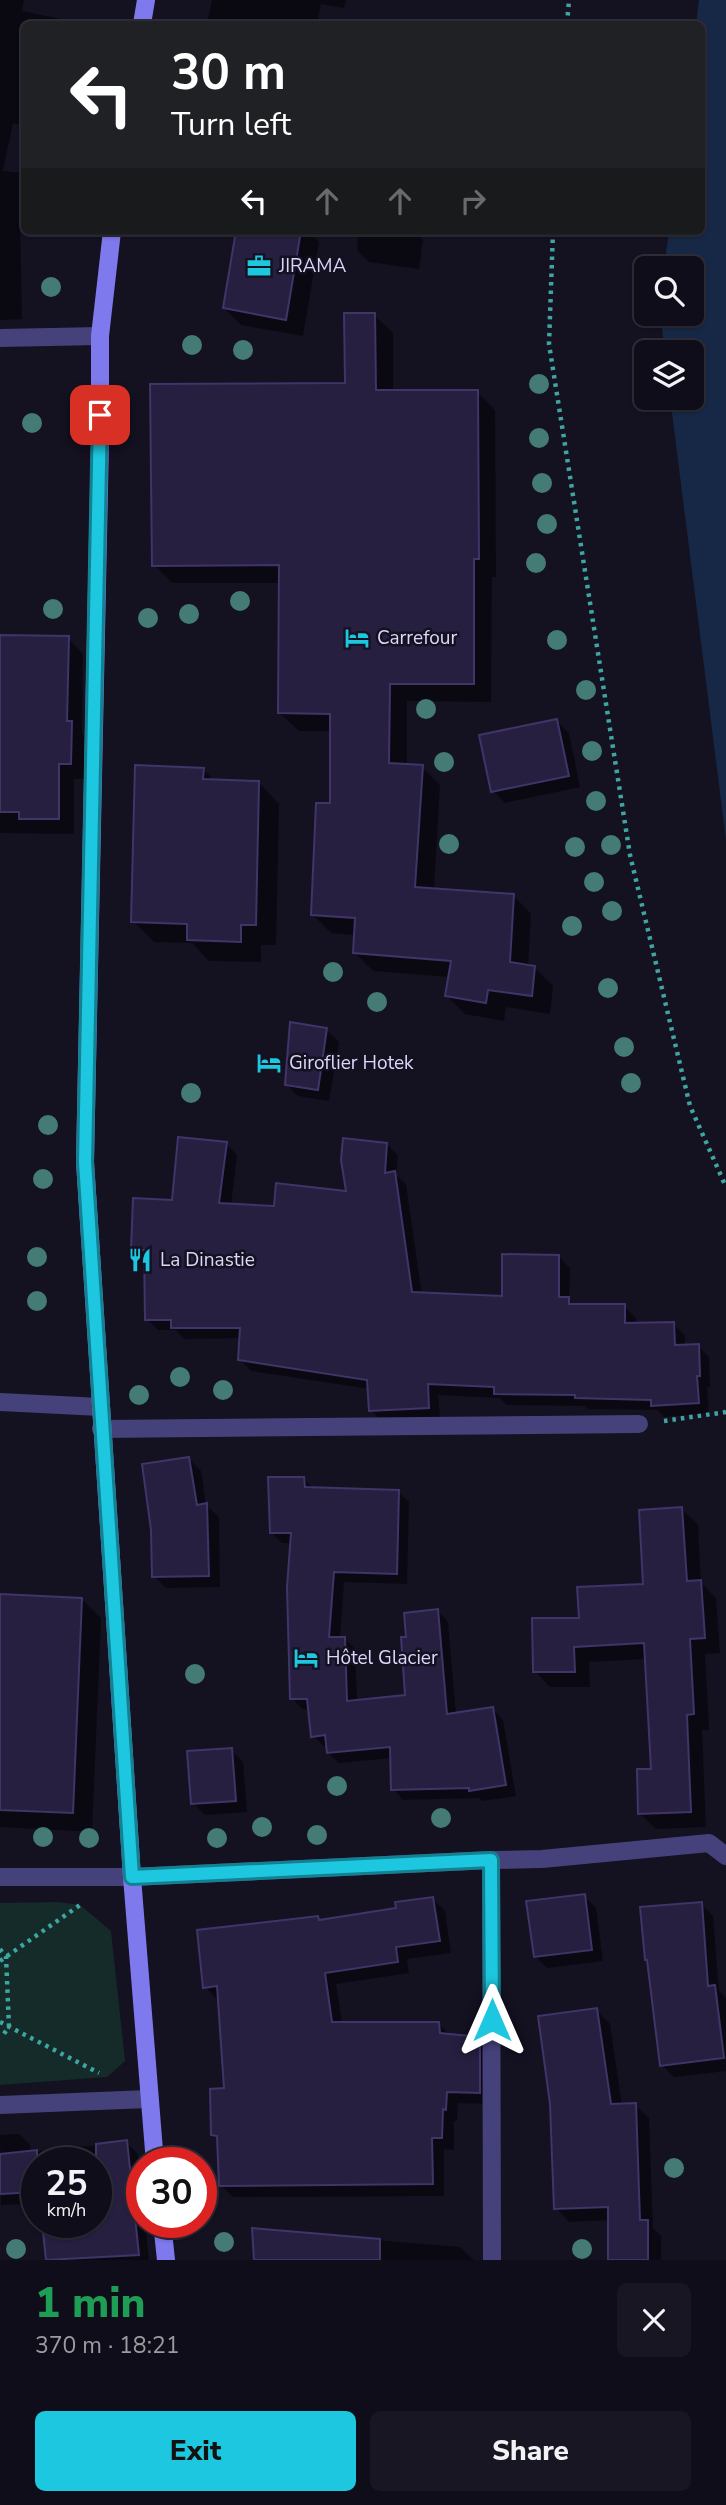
<!DOCTYPE html>
<html lang="en">
<head>
<meta charset="utf-8">
<style>
	body { margin:0; font-family:"Nunito Sans",sans-serif; background:#181622; color:#f1f3f6; height:100vh; display:flex; flex-direction:column; font-size:26px; white-space:nowrap }
	* { box-sizing:border-box; margin:0 }
	p { font-size:23px; color:#9b9ca2 }
	.icon { flex:none; width:38px; height:38px; fill:none; stroke:currentColor; stroke-width:2; stroke-linecap:round; stroke-linejoin:round }
	.map { position:relative; height:2260px; overflow:hidden }
	.panel { display:flex; flex-direction:column; background:#0f0d19; flex:1 }
	.panel>* { flex:none }
	.guide { position:absolute; left:21px; top:21px; width:684px; height:214px; border-radius:10px; box-shadow:0 2px 5px #0004,0 0 0 2px #2f2d38; background:#202124; color:#fff; overflow:hidden }
	.tools { position:absolute; left:634px; top:256px; display:grid; gap:14px }
	.tools a { display:grid; place-items:center; width:70px; height:70px; border-radius:10px; background:#0f0d19; box-shadow:0 2px 5px #0004,0 0 0 2px #2f2d38; font-size:35px }
	.speed { position:absolute; left:21px; top:2147px; display:flex; gap:14px; font-size:35px; font-weight:700; text-align:center }
	.speed>* { display:grid; place-content:center; width:91px; height:91px; border-radius:50%; background:#0f0d19; box-shadow:0 2px 5px #0004,0 0 0 2px #2f2d38; line-height:1 }
	.speed small { font-size:18px; font-weight:400 }
	.speed .limit { border:10px solid #d22; background:#fff; color:#111 }
	.pin { position:absolute; display:grid; place-items:center; width:60px; height:60px; color:#fff; margin:-30px; border-radius:14px; box-shadow:0 4px 10px #0006 }
	.me { position:absolute; width:77px; margin:-38px; rotate:0deg; stroke-linejoin:round; filter:drop-shadow(0 0 5px #0008) }
	.turn { display:flex; align-items:center; gap:24px; height:147px; padding:0 35px; font-size:32px }
	.turn .icon { width:91px; height:91px; stroke-width:2.5 }
	.turn b { display:block; font-size:49px; line-height:60px }
	.lanes { display:flex; align-items:center; height:66px; padding:0 35px; background:#0003; justify-content:center; gap:35px; direction:ltr }
	.lanes .off { opacity:.35 }
	.round { display:grid; place-items:center; flex:none; width:74px; height:74px; border-radius:10px; background:#181622 }
	.summary { display:flex; align-items:center; justify-content:space-between; height:119px; padding:0 35px }
	h1 { font-size:42px; font-weight:800; line-height:52px; color:#1e9e55 }
	.cta { display:flex; gap:14px; margin-top:auto; padding:14px 35px }
	.cta a { flex:1; height:80px; border-radius:10px; background:#1dc7df; color:#111; font-size:28px; font-weight:800; line-height:80px; text-align:center }
	.cta a+a { background:#181622; color:#f1f3f6 }
	.map>svg:first-child { display:block }
</style>
</head>
<body>
<div class="map">
<svg width="726" height="2260" viewBox="0 0 726 2260">
	<rect width="100%" height="100%" fill="#141121"/>
	<polygon fill="#142b2a" points="58,1902 80,1905 111,1931 125,2061 107,2077 0,2085 0,1903"/>
	<polygon fill="#162846" points="699,0 726,0 726,840 670,397 691,397 691,352 665,352 660,313 691,313 691,268 664,268 669,231 702,231 702,24 696,24"/>
	<g fill="#0007">
		<polygon points="0,0 24,0 22,11 86,24 24,24 24,126 13,123 3,171 24,173 24,218 20,217 22,319 0,320"/>
		<polygon points="212,0 346,0 344,8 321,4 317,24 207,24"/>
		<polygon points="238,231 308,231 319,242 303,336 241,325 224,308"/>
		<polygon points="359,231 415,231 423,240 419,269 369,262 357,250"/>
		<polygon points="374,315 393,333 393,392 477,392 495,410 496,577 492,577 491,702 407,701 407,766 422,767 440,785 434,890 513,895 531,914 528,967 534,967 553,986 550,1014 506,1007 504,1021 465,1014 447,996 450,977 373,971 355,953 356,935 331,933 313,915 331,805 331,731 299,731 280,713 281,583 172,583 154,565 346,385"/>
		<polygon points="0,637 68,638 83,654 82,734 87,738 86,779 74,779 74,834 0,833"/>
		<polygon points="557,721 569,733 580,787 505,803 493,791"/>
		<polygon points="203,769 215,781 259,783 279,804 276,945 261,945 261,962 209,961 192,943 154,942 133,921"/>
		<polygon points="327,1030 339,1042 329,1101 298,1096 286,1084"/>
		<polygon points="226,1144 237,1155 231,1205 276,1208 348,1193 387,1144 398,1156 396,1175 406,1184 422,1295 503,1298 558,1256 570,1268 569,1300 575,1306 624,1306 636,1318 636,1325 673,1324 685,1335 685,1346 698,1346 709,1357 710,1387 707,1387 709,1413 664,1417 658,1410 588,1409 584,1406 507,1405 500,1398 438,1395 440,1418 382,1422 371,1410 370,1389 251,1371 240,1359 241,1338 184,1339 176,1330 158,1330 147,1319 146,1260 132,1249"/>
		<polygon points="189,1459 201,1471 206,1505 219,1517 220,1587 166,1588 154,1576"/>
		<polygon points="304,1479 314,1489 398,1492 409,1502 407,1584 344,1582 340,1638 344,1638 355,1649 357,1702 407,1697 408,1638 438,1611 448,1622 456,1715 493,1709 503,1720 516,1796 482,1801 479,1798 403,1800 393,1789 392,1758 339,1763 328,1753 328,1746 324,1746 313,1736 310,1709 302,1709 292,1698 292,1543 282,1543 271,1532"/>
		<polygon points="682,1509 698,1525 701,1583 716,1598 720,1653 705,1654 709,1730 702,1730 706,1827 656,1829 640,1814 653,1770 647,1659 589,1662 590,1687 550,1687 535,1671 581,1620 645,1585"/>
		<polygon points="0,1596 82,1599 101,1618 92,1832 0,1827"/>
		<polygon points="231,1750 243,1762 247,1812 205,1815 193,1803"/>
		<polygon points="584,1896 596,1908 603,1961 547,1968 535,1956"/>
		<polygon points="433,1899 445,1911 451,1953 407,1959 409,1973 336,1984 342,2024 439,2024 451,2036 479,2038 491,2050 492,2104 458,2103 457,2121 454,2121 454,2150 444,2149 444,2196 233,2197 220,2185 219,2140 213,2134 225,2089 220,1998 217,1999 205,1987 318,1918 320,1921 398,1910"/>
		<polygon points="701,1904 713,1916 719,1991 726,1998 726,2071 674,2077 662,2065"/>
		<polygon points="596,2010 610,2024 622,2105 635,2105 649,2118 653,2228 661,2236 661,2260 610,2260 610,2220 569,2222 556,2208"/>
		<polygon points="19,2134 30,2145 31,2152 126,2142 138,2154 142,2222 145,2222 149,2260 62,2260 57,2222 96,2222 96,2163 37,2163 37,2208 33,2204 1,2205 0,2135"/>
		<polygon points="254,2230 460,2247 474,2260 256,2260"/>
	</g>
	<g fill="#261f40" stroke="#403469" stroke-width="2">
		<polygon points="236,231 301,231 286,320 223,308"/>
		<polygon points="344,313 375,313 376,390 478,390 479,559 474,559 474,684 390,684 389,763 423,765 415,887 514,894 510,962 535,966 532,996 488,990 486,1003 445,996 451,961 353,953 355,918 311,915 316,803 330,803 330,714 278,713 279,565 152,566 150,384 345,383"/>
		<polygon points="0,635 69,636 67,721 72,721 71,764 59,764 59,819 19,819 19,812 0,812"/>
		<polygon points="557,719 569,776 491,792 479,735"/>
		<polygon points="135,765 204,768 203,779 259,781 256,925 241,925 241,942 187,940 187,924 131,922"/>
		<polygon points="290,1022 327,1028 318,1090 285,1085"/>
		<polygon points="178,1137 227,1142 219,1203 274,1206 276,1183 346,1191 341,1160 343,1138 387,1143 385,1173 395,1171 412,1292 502,1296 502,1254 559,1255 559,1297 569,1297 569,1304 625,1304 625,1323 674,1322 675,1345 699,1344 700,1376 697,1376 699,1403 651,1406 651,1400 575,1398 575,1395 494,1394 494,1387 428,1384 429,1408 369,1411 367,1380 238,1360 240,1328 171,1328 171,1320 145,1320 144,1250 131,1250 133,1198 172,1200"/>
		<polygon points="189,1457 197,1505 207,1503 209,1576 152,1577 151,1530 142,1464"/>
		<polygon points="268,1477 304,1477 305,1487 399,1490 397,1574 334,1572 329,1637 345,1637 347,1701 405,1695 401,1637 406,1637 404,1613 438,1609 447,1714 493,1707 506,1785 469,1791 469,1788 391,1790 390,1747 327,1753 325,1735 311,1737 307,1699 290,1699 287,1587 291,1533 270,1533"/>
		<polygon points="682,1507 687,1581 701,1580 705,1638 690,1639 694,1714 687,1715 691,1812 638,1814 637,1769 651,1769 644,1643 574,1647 575,1672 533,1672 532,1618 579,1618 577,1587 643,1584 639,1510"/>
		<polygon points="0,1594 82,1598 73,1813 0,1810"/>
		<polygon points="232,1748 236,1801 191,1804 187,1751"/>
		<polygon points="585,1894 592,1950 534,1957 526,1901"/>
		<polygon points="433,1897 440,1941 396,1947 398,1962 325,1973 332,2022 439,2022 440,2033 480,2037 480,2093 447,2092 446,2110 443,2109 442,2138 432,2138 433,2184 219,2186 217,2136 211,2135 210,2089 224,2088 217,1986 203,1988 197,1930 318,1916 319,1920 396,1908 395,1902"/>
		<polygon points="702,1902 708,1986 715,1985 724,2058 660,2066 647,1960 645,1960 640,1907"/>
		<polygon points="597,2008 611,2104 636,2103 640,2220 648,2220 648,2260 608,2260 608,2207 554,2209 550,2104 538,2016"/>
		<polygon points="127,2140 139,2255 46,2260 42,2222 96,2222 96,2144"/>
		<polygon points="37,2150 37,2192 0,2194 0,2154"/>
		<polygon points="252,2228 380,2239 380,2260 254,2260"/>
	</g>
	<g fill="none" stroke-linecap="round" stroke-linejoin="round">
		<g stroke="#3ea6a2" stroke-width="4.5" stroke-dasharray="3.5 5" stroke-linecap="butt">
			<polyline points="567,24 569,0"/>
			<polyline points="553,231 549,344 630,855 690,1106 726,1187"/>
			<polyline points="664,1421 726,1412"/>
			<polyline points="0,1949 6,1957 9,2027 3,2035 0,2035"/>
			<polyline points="0,1961 80,1905"/>
			<polyline points="0,2022 99,2073"/>
		</g>
		<g stroke="#45417b" stroke-width="18">
			<polyline points="0,338 100,336"/>
			<polyline points="0,1402 100,1407"/>
			<polyline points="101,1429 639,1424"/>
			<polyline points="491,1860 492,2260"/>
			<polyline points="0,1877 132,1877 491,1860 542,1859 709,1843 726,1856"/>
			<polyline points="0,2105 148,2099"/>
		</g>
		<g stroke="#7f79ee" stroke-width="18">
			<polyline points="142,24 146,0"/>
			<polyline points="112,231 100,336 100,441 85,1162 132,1877 155,2163"/>
			<polyline points="162,2222 166,2260"/>
		</g>
	</g>
	<g fill="#447b75">
		<circle cx="51" cy="287" r="10"/>
		<circle cx="192" cy="345" r="10"/>
		<circle cx="243" cy="350" r="10"/>
		<circle cx="539" cy="384" r="10"/>
		<circle cx="32" cy="423" r="10"/>
		<circle cx="539" cy="438" r="10"/>
		<circle cx="542" cy="483" r="10"/>
		<circle cx="547" cy="524" r="10"/>
		<circle cx="536" cy="563" r="10"/>
		<circle cx="240" cy="601" r="10"/>
		<circle cx="53" cy="609" r="10"/>
		<circle cx="189" cy="614" r="10"/>
		<circle cx="148" cy="618" r="10"/>
		<circle cx="557" cy="640" r="10"/>
		<circle cx="586" cy="690" r="10"/>
		<circle cx="426" cy="709" r="10"/>
		<circle cx="592" cy="751" r="10"/>
		<circle cx="444" cy="762" r="10"/>
		<circle cx="596" cy="801" r="10"/>
		<circle cx="449" cy="844" r="10"/>
		<circle cx="611" cy="845" r="10"/>
		<circle cx="575" cy="847" r="10"/>
		<circle cx="594" cy="882" r="10"/>
		<circle cx="612" cy="911" r="10"/>
		<circle cx="572" cy="926" r="10"/>
		<circle cx="333" cy="972" r="10"/>
		<circle cx="608" cy="988" r="10"/>
		<circle cx="377" cy="1002" r="10"/>
		<circle cx="624" cy="1047" r="10"/>
		<circle cx="631" cy="1083" r="10"/>
		<circle cx="191" cy="1093" r="10"/>
		<circle cx="48" cy="1125" r="10"/>
		<circle cx="43" cy="1179" r="10"/>
		<circle cx="37" cy="1257" r="10"/>
		<circle cx="37" cy="1301" r="10"/>
		<circle cx="180" cy="1377" r="10"/>
		<circle cx="223" cy="1390" r="10"/>
		<circle cx="139" cy="1395" r="10"/>
		<circle cx="195" cy="1674" r="10"/>
		<circle cx="337" cy="1786" r="10"/>
		<circle cx="441" cy="1818" r="10"/>
		<circle cx="262" cy="1827" r="10"/>
		<circle cx="317" cy="1835" r="10"/>
		<circle cx="43" cy="1837" r="10"/>
		<circle cx="89" cy="1838" r="10"/>
		<circle cx="217" cy="1838" r="10"/>
		<circle cx="674" cy="2168" r="10"/>
		<circle cx="224" cy="2242" r="10"/>
		<circle cx="16" cy="2249" r="10"/>
		<circle cx="582" cy="2249" r="10"/>
	</g>
	<g fill="none" stroke-linecap="round" stroke-linejoin="round">
		<g stroke="#138191" stroke-width="18">
			<polyline id="route" points="100,415 85,1162 132,1877 491,1860 492,2020"/>
		</g>
		<use href="#route" stroke="#1dc7df" stroke-width="12"/>
	</g>
	<defs>
		<g id="office-bare" transform="scale(1.89)"><path d="M-6-3h4V-5.5h4V-3h4V5H-6ZM-1-4.5V-3h2v-1.5ZM-6 0V1H6V0Z" fill="#1dc7df" stroke="#141121" stroke-width="2.5" paint-order="stroke"/></g>
		<g id="hotel-bare" transform="scale(1.89)"><path d="M-6-4.5h1.5V1H6V5H4.5V3h-9V5H-6ZM-4 0a1.8 1.8 0 1 1 3.6 0ZM.5 0V-2.5h3Q6-2.5 6 0Z" fill="#1dc7df" stroke="#141121" stroke-width="2.5" paint-order="stroke"/></g>
		<g id="restaurant-bare" transform="scale(1.89)"><path d="M-5-6h1v4h1v-4h1v4h1v-4h1v5L-1.5 .5V6h-2V.5L-5-1ZM5-6V6H3V1.5H1.5Q1.5-4 5-6Z" fill="#1dc7df" stroke="#141121" stroke-width="2.5" paint-order="stroke"/></g>
	</defs>
	<g fill-rule="evenodd">
		<use href="#office-bare" x="259" y="266"/>
		<use href="#hotel-bare" x="357" y="638"/>
		<use href="#hotel-bare" x="269" y="1063"/>
		<use href="#restaurant-bare" x="140" y="1260"/>
		<use href="#hotel-bare" x="306" y="1658"/>
	</g>
	<g text-anchor="middle" dominant-baseline="central" stroke-width="5" stroke-linejoin="round" paint-order="stroke">
		<g font-size="19" fill="#dbd6fa" stroke="#141121" text-anchor="start">
			<text x="279" y="266">JIRAMA</text>
			<text x="377" y="638">Carrefour</text>
			<text x="289" y="1063">Giroflier Hotek</text>
			<text x="160" y="1260">La Dinastie</text>
			<text x="326" y="1658">Hôtel Glacier</text>
		</g>
	</g>
</svg>
<div class="tools">
<a><svg class="icon" aria-label="search" viewBox="0 0 24 24"><circle cx="10" cy="10" r="6"/><path d="M15 15l6 6"/></svg></a>
<a><svg class="icon" aria-label="layers" viewBox="0 0 24 24"><path d="M12 4l9 5-9 5-9-5zM3 14l9 5 9-5"/></svg></a>
</div>
<div class="speed"><div>25<small>km/h</small></div><div class="limit">30</div></div>
<div class="pin" style="left:100px;top:415px;background:#d93025"><svg class="icon" aria-label="arrive" viewBox="0 0 24 24"><path d="M6 21V4h12l-3 4 3 4H6"/></svg></div>
<svg class="me" style="left:492px;top:2020px" viewBox="-20 -20 40 40"><path d="M0-17L14 15 0 8-14 15z" fill="#1dc7df" stroke="#fff" stroke-width="4"/></svg>
<div class="guide">
<div class="turn"><svg class="icon" aria-label="left" viewBox="0 0 24 24"><path d="M17 20v-9H6M10 6l-5 5 5 5"/></svg><div><b>30 m</b>Turn left</div></div>
<div class="lanes"><svg class="icon" aria-label="left" viewBox="0 0 24 24"><path d="M17 20v-9H6M10 6l-5 5 5 5"/></svg><svg class="icon off" aria-label="ahead" viewBox="0 0 24 24"><path d="M12 20V5M6 11l6-6 6 6"/></svg><svg class="icon off" aria-label="ahead" viewBox="0 0 24 24"><path d="M12 20V5M6 11l6-6 6 6"/></svg><svg class="icon off" aria-label="right" viewBox="0 0 24 24"><path d="M7 20v-9h11M14 6l5 5-5 5"/></svg></div>
</div>
</div>
<section class="panel">
<div class="summary"><div><h1>1 min</h1><p>370 m · 18:21</p></div><a class="round"><svg class="icon" aria-label="close" viewBox="0 0 24 24"><path d="M6 6l12 12M18 6L6 18"/></svg></a></div>
<div class="cta"><a>Exit</a><a>Share</a></div>
</section>
</body>
</html>
